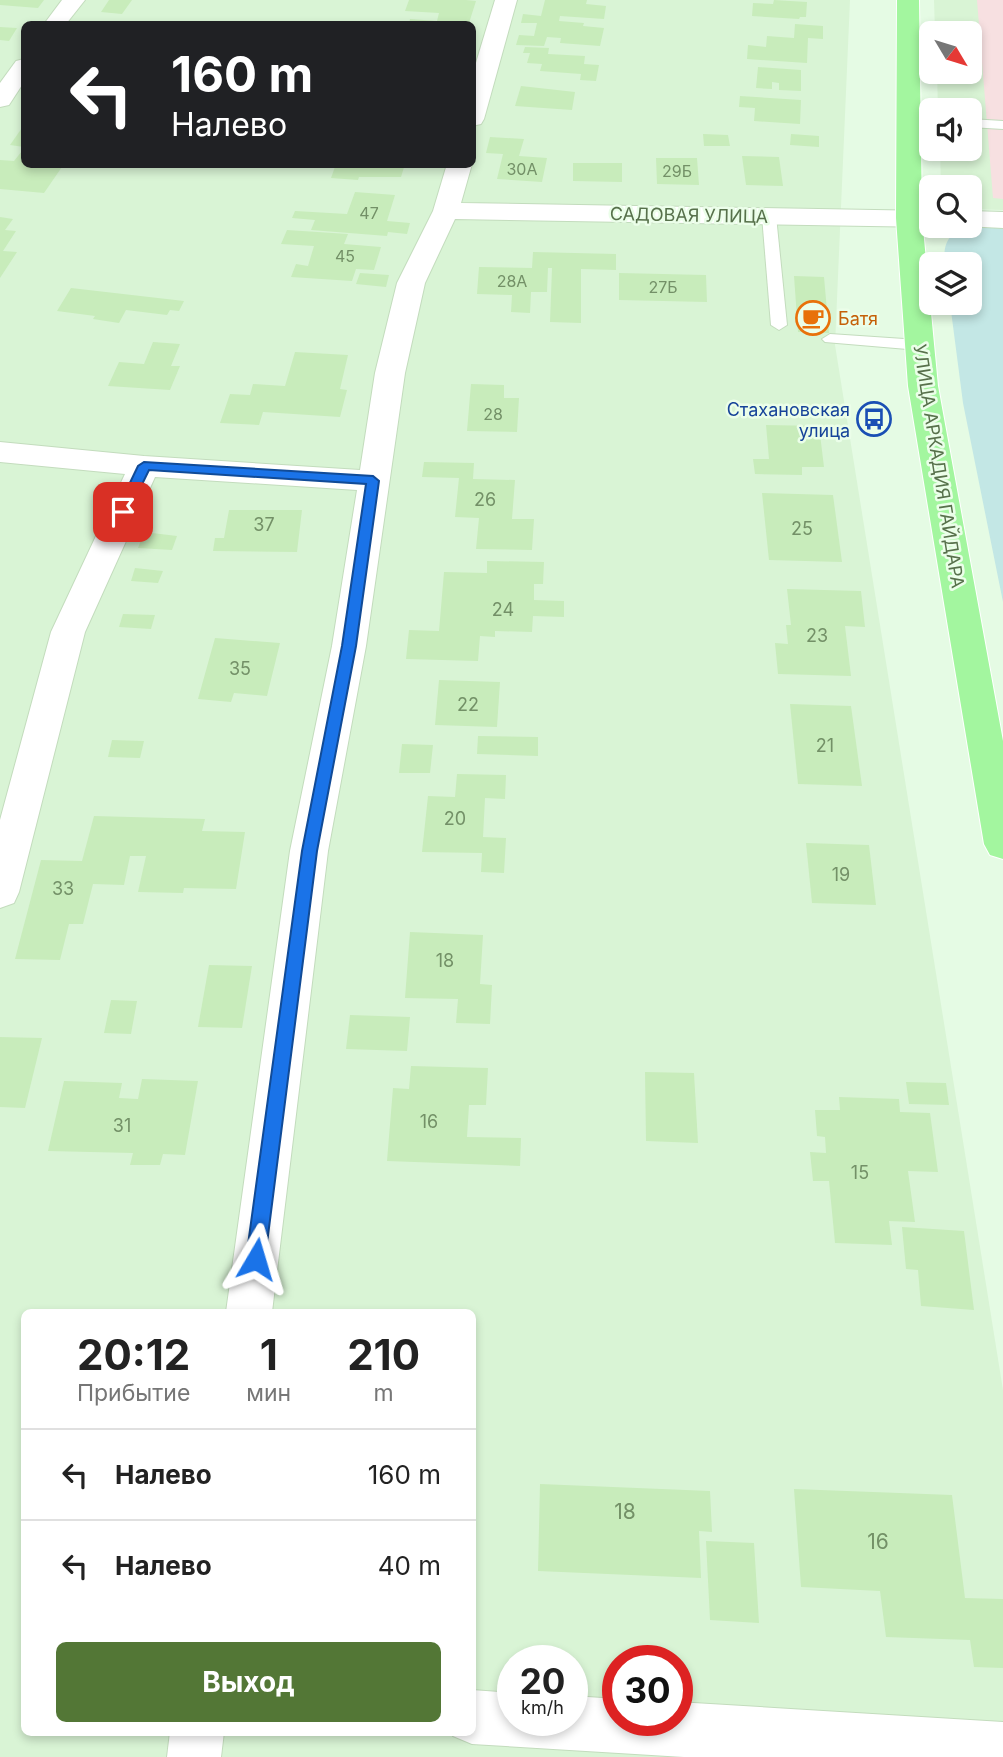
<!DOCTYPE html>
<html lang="ru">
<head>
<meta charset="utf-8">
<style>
	body { margin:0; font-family:Inter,sans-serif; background:#f6f6f6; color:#222; height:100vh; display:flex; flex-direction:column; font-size:26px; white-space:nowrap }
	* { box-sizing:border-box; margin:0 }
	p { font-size:23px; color:#767676 }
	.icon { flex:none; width:38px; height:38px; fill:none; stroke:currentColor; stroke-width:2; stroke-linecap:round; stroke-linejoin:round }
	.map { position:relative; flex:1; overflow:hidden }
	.panel { position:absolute; left:21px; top:1309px; width:455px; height:427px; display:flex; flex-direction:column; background:#fff; border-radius:10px; box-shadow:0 4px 10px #0003 }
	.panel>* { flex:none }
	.top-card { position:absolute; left:21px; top:21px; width:455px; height:147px; border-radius:10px; box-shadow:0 4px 10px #0003; background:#202124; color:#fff; overflow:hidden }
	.needle { width:46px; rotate:128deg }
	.tools { position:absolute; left:919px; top:21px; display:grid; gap:14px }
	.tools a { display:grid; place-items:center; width:63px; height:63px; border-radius:10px; background:#fff; box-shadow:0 4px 10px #0003; font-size:35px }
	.speed { position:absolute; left:497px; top:1645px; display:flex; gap:14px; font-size:35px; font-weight:700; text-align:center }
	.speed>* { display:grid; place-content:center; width:91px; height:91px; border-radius:50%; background:#fff; box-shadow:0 4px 10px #0003; line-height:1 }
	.speed small { font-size:18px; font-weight:400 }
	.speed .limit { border:10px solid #d22; background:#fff; color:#111 }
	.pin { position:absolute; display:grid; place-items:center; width:60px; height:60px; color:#fff; margin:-30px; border-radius:14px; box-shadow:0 4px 10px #0006 }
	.me { position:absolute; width:77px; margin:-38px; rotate:7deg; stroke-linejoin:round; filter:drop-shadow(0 0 5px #0008) }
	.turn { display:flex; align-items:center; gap:24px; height:147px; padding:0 35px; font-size:32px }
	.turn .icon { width:91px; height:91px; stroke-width:2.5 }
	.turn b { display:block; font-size:49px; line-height:60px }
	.eta { display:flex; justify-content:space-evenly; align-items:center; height:119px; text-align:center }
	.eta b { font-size:42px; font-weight:700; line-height:49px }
	.action { display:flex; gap:14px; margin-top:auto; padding:14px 35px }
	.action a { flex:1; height:80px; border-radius:10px; background:#537736; color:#fff; font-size:28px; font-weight:700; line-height:80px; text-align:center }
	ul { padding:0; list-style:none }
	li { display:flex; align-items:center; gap:21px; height:91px; padding:0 35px; border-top:2px solid #e0e0e0 }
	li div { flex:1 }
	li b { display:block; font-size:26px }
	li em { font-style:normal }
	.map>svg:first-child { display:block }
</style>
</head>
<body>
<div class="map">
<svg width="1003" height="1757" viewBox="0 0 1003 1757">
	<rect width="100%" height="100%" fill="#e5fbe4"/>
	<g fill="#d9f4d5" fill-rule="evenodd">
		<path d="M0 0H850L835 345 1003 1390V1757H0ZM24 24H472V164H24ZM24 1312H472V1732H24ZM513 1661H572V1720H513ZM618 1661H677V1720H618Z"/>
		<polygon points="934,0 1003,0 1003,210 970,209 970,187 941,187 940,149 970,149 970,110 938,110 937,72 970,72 970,33 935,33"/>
	</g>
	<polygon fill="#f7e0e1" points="977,0 1003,0 1003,199 993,198"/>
	<path fill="#c3e7e5" d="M974 226H1003V602L963 403 950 303H970V264H945C942 240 951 231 974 226Z"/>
	<g fill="#c8ecbb">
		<polygon points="0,0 44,0 38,8 0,5"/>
		<polygon points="109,0 132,0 122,14 101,12"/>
		<polygon points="409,0 466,0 476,1 469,23 409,24 410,19 437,21 439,13 405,11"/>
		<polygon points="545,0 587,0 586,4 606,6 604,19 560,16 559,21 584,23 583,26 604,28 600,46 560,43 561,38 547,37 544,46 516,45 519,35 534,36 537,23 521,23 523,14 541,16"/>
		<polygon points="774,0 807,2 806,17 800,17 799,19 752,16 753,3 773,4"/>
		<polygon points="795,24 823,26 823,39 808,38 807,63 747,59 748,45 766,47 767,36 794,38"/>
		<polygon points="0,27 17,28 9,41 0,40"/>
		<polygon points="525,47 549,48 548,54 585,56 584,64 599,65 596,81 580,80 581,74 540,71 542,64 527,63 530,53 523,53"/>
		<polygon points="758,67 801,70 801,91 779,90 779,83 772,82 772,89 756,88"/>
		<polygon points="521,86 575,92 572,110 515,106"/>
		<polygon points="740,96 801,100 800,124 754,121 755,108 739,107"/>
		<polygon points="24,125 24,147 10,145"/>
		<polygon points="703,134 728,135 730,146 704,146"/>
		<polygon points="791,134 819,136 819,147 790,145"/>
		<polygon points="490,137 524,139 519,156 547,158 542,182 497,179 503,154 486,153"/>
		<polygon points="22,151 24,151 24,164 64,164 44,193 0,189 0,160 14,161"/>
		<polygon points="742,156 779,157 783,186 746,185"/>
		<polygon points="656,158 697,158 699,185 657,184"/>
		<polygon points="573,163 622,163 622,182 573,181"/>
		<polygon points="336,164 405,164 401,177 359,177 358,180 331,178"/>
		<polygon points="355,192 395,195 387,221 410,223 407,234 388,232 387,236 311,230 315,220 292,218 295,211 347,214"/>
		<polygon points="0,217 13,219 5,230 16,231 3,251 17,252 0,278"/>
		<polygon points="287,230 348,234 344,244 381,247 374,270 356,269 352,281 291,277 296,264 308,266 314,246 281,244"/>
		<polygon points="533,252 616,254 616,270 581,269 581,323 550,322 552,268 548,268 547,292 531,292 530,313 511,312 512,295 477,294 479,267 532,268"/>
		<polygon points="360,273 389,275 386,287 356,284"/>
		<polygon points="619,273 706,275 707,302 619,300"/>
		<polygon points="794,276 824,277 829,333 798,332"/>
		<polygon points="71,288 184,301 179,311 170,310 167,315 126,310 119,323 93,319 95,316 57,311"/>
		<polygon points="153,342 180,344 171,366 180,366 170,390 108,386 119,362 144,364"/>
		<polygon points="295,352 348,355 340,389 347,390 340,417 263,412 259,425 220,423 230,394 250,395 253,384 285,386"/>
		<polygon points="471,384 504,385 504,398 519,398 517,432 467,431"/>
		<polygon points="766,425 819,426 824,467 802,467 802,475 755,474 753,459 769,459"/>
		<polygon points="424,462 474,463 473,479 515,480 512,519 534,519 532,550 476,549 479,518 455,517 459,478 422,477"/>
		<polygon points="762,493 833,495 842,562 769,560"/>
		<polygon points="229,510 302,510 297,552 213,551 215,538 224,538"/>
		<polygon points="144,532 177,536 172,550 138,548"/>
		<polygon points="487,561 544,562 543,584 534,584 534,600 564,601 564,617 533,616 532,632 495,631 495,637 480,636 478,661 406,659 409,630 439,631 444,572 487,573"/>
		<polygon points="135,568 163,571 158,583 131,581"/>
		<polygon points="787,589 861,591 865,627 845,626 851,676 778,674 775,643 788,644 786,625 791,625"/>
		<polygon points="123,614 155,615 151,629 119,627"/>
		<polygon points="215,638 280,643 267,696 234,693 231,702 198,699"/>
		<polygon points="439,680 500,682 497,727 435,725"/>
		<polygon points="790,704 851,706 862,786 798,784"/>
		<polygon points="478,736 538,737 538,756 477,754"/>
		<polygon points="112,740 144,741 140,758 108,757"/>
		<polygon points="402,744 433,745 430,773 399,773"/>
		<polygon points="457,774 506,775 505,799 485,798 483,837 506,838 504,873 481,872 482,853 422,852 428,796 455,797"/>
		<polygon points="94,816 205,819 202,831 245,832 236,889 184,888 183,893 138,892 146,856 130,856 124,885 93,884 83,924 69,924 60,960 15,959 41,860 82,861"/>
		<polygon points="806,843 869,845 876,905 812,903"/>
		<polygon points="410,932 483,935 480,984 492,985 490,1024 456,1023 458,999 405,998"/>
		<polygon points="209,965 252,966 242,1028 198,1027"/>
		<polygon points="111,1000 137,1001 131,1034 104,1033"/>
		<polygon points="350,1015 410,1017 407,1051 346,1049"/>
		<polygon points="0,1037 42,1038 25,1108 0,1107"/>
		<polygon points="411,1066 488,1068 486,1105 469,1105 467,1137 521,1138 520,1166 387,1161 393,1088 409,1089"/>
		<polygon points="645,1072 694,1073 698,1143 646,1141"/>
		<polygon points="142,1079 198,1081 185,1155 163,1154 160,1165 130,1165 133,1153 48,1151 64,1081 122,1083 119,1098 138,1099"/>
		<polygon points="906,1082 946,1083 949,1105 909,1104"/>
		<polygon points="839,1097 899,1099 900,1112 930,1113 938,1172 908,1171 915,1222 889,1221 892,1245 835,1243 829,1181 813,1181 810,1152 826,1153 825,1137 817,1136 815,1110 840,1110"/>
		<polygon points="902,1227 964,1231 974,1310 921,1306 918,1270 906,1269"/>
		<polygon points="540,1484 710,1491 712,1532 699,1531 701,1578 538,1571"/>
		<polygon points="794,1489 952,1495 965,1598 1003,1599 1003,1668 974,1667 970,1640 886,1637 880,1591 801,1587"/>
		<polygon points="706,1541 754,1543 759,1623 710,1620"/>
	</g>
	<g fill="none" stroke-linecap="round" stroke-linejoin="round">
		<g stroke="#c3dcbd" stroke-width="2">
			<g id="lane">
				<polygon points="910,113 931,115 931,123 905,120 903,117"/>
				<polygon points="970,119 1003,121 1003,129 970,127"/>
				<polygon points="769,212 776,216 787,325 779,330 771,325 762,216"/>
				<polygon points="830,334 919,340 927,345 919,350 825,342 822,339"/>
			</g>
		</g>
		<g stroke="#c3dcbd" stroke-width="2">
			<g id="street">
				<polygon points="62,0 85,0 66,24 44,24"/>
				<polygon points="495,0 517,0 484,119 481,124 472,126 472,76"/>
				<polygon points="24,59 24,82 9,105 0,107 0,83 16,61"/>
				<polygon points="447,164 472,164 461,203 931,211 931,226 936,226 931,227 455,219 425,283 405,373 366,646 328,851 272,1312 226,1312 290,851 332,646 357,490 155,477 85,632 19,892 14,903 0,908 0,820 51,632 125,474 0,462 0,442 144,456 360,470 375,373 397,283 433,211"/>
				<polygon points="970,211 1003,212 1003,228 965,226 970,226"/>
				<polygon points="472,1690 513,1693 513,1720 572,1720 572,1696 618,1699 618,1720 677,1720 677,1702 1003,1722 1003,1757 684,1757 472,1744 453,1736 451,1732 472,1732"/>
				<polygon points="170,1732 224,1732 221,1757 167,1757"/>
			</g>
		</g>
		<g stroke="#fff" stroke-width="2">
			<polygon id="primary" points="897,0 919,0 922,218 938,386 1003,741 1003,859 990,855 984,844 908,386 896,218"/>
		</g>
		<use href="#lane" fill="#fff" fill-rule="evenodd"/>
		<use href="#street" fill="#fff" fill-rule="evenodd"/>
		<use href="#primary" fill="#a3f69f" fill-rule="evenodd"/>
	</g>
	<polygon fill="#1a73e8" stroke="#114b97" stroke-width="2" points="144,462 373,476 379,481 356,646 317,851 265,1259 263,1266 256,1268 249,1266 246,1259 302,851 342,646 366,484 149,470 127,515 118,515 116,512 138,466"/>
	<defs>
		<g id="cafe-ring" transform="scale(1.75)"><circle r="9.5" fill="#ebfee9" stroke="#e8710a" stroke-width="1.5"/><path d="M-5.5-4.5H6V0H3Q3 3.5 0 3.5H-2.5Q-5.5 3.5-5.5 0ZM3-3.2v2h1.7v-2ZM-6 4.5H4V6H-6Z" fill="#e8710a"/></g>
		<g id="bus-ring" transform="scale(1.75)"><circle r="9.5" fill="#ebfee9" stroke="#1a4fb4" stroke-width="1.5"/><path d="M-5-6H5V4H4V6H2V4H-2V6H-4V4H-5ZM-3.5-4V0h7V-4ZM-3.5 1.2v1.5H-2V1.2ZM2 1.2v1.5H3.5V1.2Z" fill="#1a4fb4"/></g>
	</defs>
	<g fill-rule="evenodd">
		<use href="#cafe-ring" x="813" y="318"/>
		<use href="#bus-ring" x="874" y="419"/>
	</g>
	<g text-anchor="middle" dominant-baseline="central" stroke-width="5" stroke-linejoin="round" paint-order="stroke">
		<g font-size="16" fill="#739067">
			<text x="522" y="169">30А</text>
			<text x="677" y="171">29Б</text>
			<text x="369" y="213">47</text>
			<text x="345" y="256">45</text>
			<text x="512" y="281">28А</text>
			<text x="663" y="287">27Б</text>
			<text x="493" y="414">28</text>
		</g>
		<g font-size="18" fill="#57714b" stroke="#ebfee9">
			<text transform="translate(689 215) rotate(1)">САДОВАЯ УЛИЦА</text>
			<text transform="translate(939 466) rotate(81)">УЛИЦА АРКАДИЯ ГАЙДАРА</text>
		</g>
		<g font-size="18" fill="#c56008" stroke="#ebfee9" text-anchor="start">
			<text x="838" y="318">Батя</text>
		</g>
		<g font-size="18" fill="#164399" stroke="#ebfee9" text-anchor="end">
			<text x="850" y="409">Стахановская<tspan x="850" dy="21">улица</tspan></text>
		</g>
		<g font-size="18" fill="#739067">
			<text x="485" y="499">26</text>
			<text x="264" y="524">37</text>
			<text x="802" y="528">25</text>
			<text x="503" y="609">24</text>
			<text x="817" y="635">23</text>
			<text x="240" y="668">35</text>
			<text x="468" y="704">22</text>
			<text x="825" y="745">21</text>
			<text x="455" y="818">20</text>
			<text x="841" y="874">19</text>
			<text x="63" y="888">33</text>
			<text x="445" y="960">18</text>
			<text x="429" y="1121">16</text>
			<text x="122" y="1125">31</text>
			<text x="860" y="1172">15</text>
		</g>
		<g font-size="21" fill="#739067">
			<text x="625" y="1511">18</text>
			<text x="878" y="1541">16</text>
		</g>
	</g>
</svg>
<div class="tools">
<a><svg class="needle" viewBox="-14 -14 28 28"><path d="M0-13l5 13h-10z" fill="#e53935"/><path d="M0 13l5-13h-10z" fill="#767676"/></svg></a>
<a><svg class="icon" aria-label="sound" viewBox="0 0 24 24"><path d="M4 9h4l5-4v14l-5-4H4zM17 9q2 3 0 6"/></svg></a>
<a><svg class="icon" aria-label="search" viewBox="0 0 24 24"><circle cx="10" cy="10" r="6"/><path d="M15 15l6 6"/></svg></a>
<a><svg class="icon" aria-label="layers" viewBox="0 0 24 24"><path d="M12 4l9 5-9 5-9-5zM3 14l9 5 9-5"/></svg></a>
</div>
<div class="speed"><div>20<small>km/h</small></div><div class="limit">30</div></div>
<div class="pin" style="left:123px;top:512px;background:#d93025"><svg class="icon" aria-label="arrive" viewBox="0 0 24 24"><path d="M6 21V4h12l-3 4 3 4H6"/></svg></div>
<svg class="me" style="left:256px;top:1259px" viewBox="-20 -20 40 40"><path d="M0-17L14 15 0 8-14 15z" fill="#1a73e8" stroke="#fff" stroke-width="4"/></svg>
<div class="top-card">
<div class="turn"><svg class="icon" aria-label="left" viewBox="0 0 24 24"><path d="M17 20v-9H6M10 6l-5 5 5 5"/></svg><div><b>160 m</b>Налево</div></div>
</div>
<section class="panel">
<div class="eta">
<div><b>20:12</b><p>Прибытие</p></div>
<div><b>1</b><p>мин</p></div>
<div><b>210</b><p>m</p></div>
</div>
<ul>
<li><svg class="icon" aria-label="left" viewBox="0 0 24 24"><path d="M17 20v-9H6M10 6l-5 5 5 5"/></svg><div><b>Налево</b></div><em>160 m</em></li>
<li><svg class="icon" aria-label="left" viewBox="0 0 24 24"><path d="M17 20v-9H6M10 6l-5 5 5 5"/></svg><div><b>Налево</b></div><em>40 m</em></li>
</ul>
<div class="action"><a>Выход</a></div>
</section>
</div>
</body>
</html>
